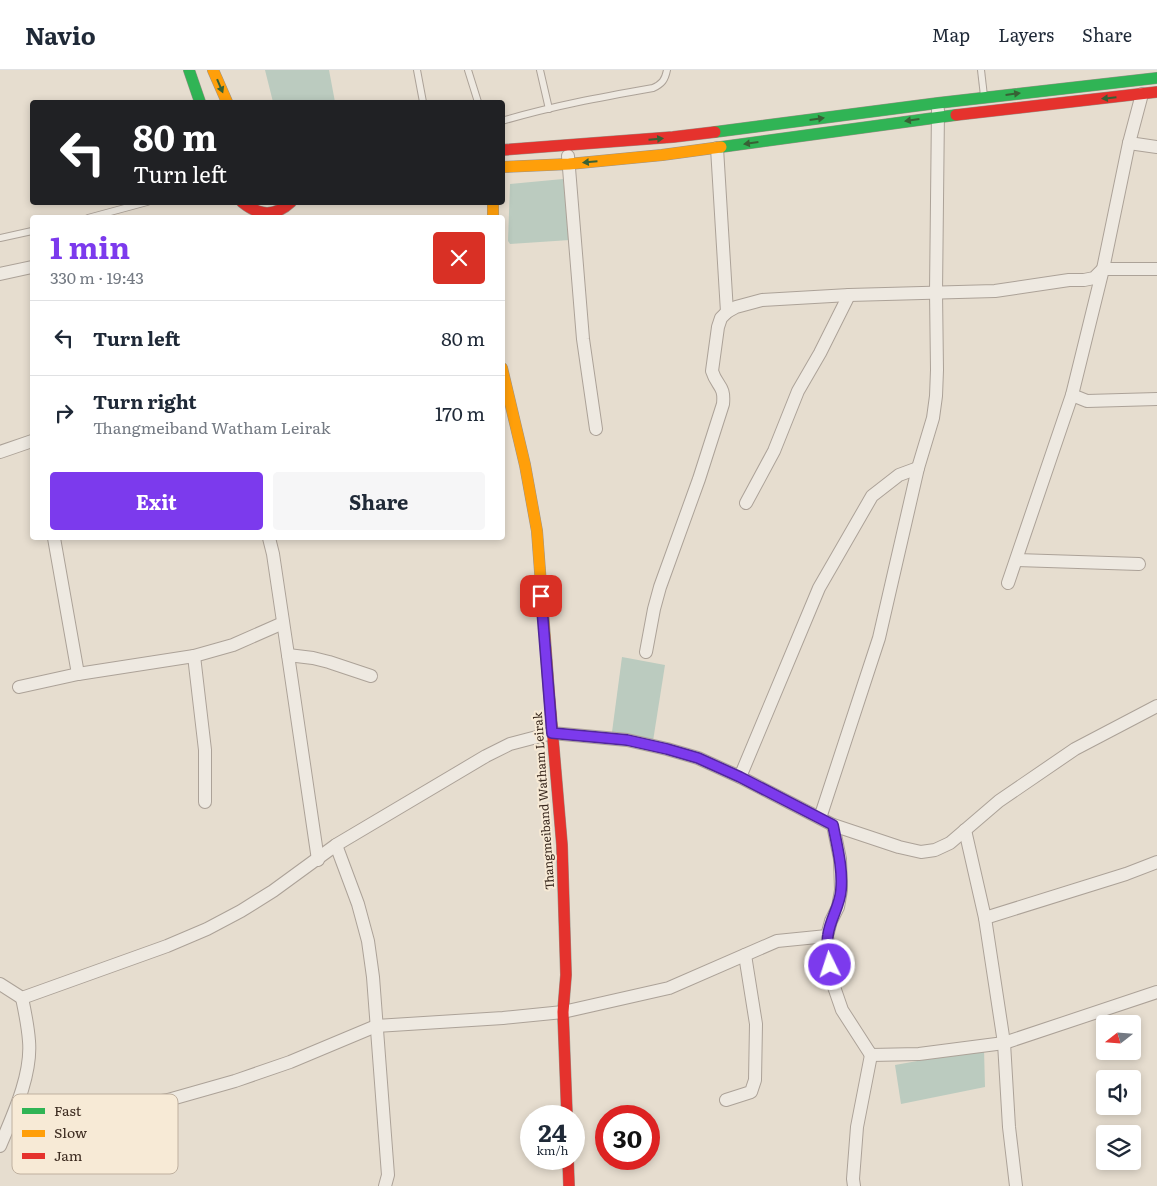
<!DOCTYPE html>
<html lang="en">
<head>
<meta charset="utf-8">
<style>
	body { margin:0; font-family:Literata,serif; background:#f6f6f7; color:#1f2937; height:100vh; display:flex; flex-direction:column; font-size:19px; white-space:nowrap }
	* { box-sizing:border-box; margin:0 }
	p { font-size:16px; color:#747a83 }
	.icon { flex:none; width:28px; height:28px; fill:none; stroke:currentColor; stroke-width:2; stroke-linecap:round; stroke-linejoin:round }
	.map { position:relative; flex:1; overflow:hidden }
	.sheet { position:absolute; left:30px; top:145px; width:475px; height:325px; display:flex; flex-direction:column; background:#fff; border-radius:5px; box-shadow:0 2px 8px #0003 }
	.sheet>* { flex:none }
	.guide { position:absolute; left:30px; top:30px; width:475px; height:105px; border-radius:5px; box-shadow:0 2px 8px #0003; background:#202124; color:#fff; overflow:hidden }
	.needle { width:32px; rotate:253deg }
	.tools { position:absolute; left:1096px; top:945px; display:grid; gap:10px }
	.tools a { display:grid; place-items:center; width:45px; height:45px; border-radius:5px; background:#fff; box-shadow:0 2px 8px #0003; font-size:25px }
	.speed { position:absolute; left:520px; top:1035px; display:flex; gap:10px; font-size:25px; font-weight:700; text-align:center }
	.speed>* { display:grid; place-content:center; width:65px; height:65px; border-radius:50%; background:#fff; box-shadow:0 2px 8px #0003; line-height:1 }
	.speed small { font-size:12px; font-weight:400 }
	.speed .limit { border:8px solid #d22; background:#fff; color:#111 }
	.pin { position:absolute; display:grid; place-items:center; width:42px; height:42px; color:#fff; margin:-21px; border-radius:10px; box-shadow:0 2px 8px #0006 }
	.me { position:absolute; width:55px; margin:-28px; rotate:356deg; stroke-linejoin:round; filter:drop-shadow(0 0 4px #0008) }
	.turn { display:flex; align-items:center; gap:18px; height:105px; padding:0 20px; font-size:22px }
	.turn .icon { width:65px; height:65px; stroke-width:2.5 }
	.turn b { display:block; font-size:35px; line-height:42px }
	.round { display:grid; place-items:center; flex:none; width:52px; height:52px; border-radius:5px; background:#f6f6f7 }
	.head { display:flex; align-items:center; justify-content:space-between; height:85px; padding:0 20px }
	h1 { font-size:30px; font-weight:700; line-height:38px; color:#7c3aed }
	.action { display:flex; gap:10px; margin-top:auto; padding:10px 20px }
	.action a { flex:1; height:58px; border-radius:5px; background:#7c3aed; color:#fff; font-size:20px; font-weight:700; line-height:58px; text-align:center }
	.action a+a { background:#f6f6f7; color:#1f2937 }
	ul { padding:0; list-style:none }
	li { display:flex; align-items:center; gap:15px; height:75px; padding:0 20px; border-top:1px solid #e0e1e3 }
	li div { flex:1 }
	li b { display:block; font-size:19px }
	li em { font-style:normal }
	header { display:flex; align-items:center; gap:30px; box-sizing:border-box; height:70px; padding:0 25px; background:#fff; border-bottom:1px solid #e0e1e3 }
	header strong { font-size:24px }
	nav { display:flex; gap:28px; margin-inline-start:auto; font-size:18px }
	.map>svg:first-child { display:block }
</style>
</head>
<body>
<header>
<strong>Navio</strong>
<nav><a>Map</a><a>Layers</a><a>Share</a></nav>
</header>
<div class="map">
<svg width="1157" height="1116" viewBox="0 0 1157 1116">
	<rect width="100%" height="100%" fill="#e6ddcf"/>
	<g fill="#bbcbbf">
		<polygon points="265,0 329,0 335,32 273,32"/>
		<polygon points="563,109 570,170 510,174 508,171 510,114"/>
		<polygon points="622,587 665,595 653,671 612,662"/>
		<polygon points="984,979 985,1017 901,1034 895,995"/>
	</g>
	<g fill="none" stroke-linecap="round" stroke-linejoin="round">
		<g stroke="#aca298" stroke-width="8">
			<g id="lane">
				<polyline points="417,0 423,32"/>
				<polyline points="468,0 478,32"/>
				<polyline points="540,0 549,39"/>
				<polyline points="981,0 984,26"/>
				<path d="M502 51C552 36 602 27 653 18 662 14 665 10 667 0"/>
				<polyline points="88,148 147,132"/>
				<polyline points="0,168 32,161"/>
			</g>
		</g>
		<g stroke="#aca298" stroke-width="14">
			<g id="street">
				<polyline points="1129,73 1157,77"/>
				<polyline points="717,78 727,242"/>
				<polyline points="568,86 583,269 596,359"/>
				<polyline points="0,204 32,197"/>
				<polyline points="1072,325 1087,331 1157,329"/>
				<polyline points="0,382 32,371"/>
				<polyline points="746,433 774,381 798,321 820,283 849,225"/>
				<polyline points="54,468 78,604"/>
				<polyline points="269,468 273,484 288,585 318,790"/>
				<polyline points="1017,490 1139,494"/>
				<polyline points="1008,513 1072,325 1103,199 1129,73 1142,24"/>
				<path d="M646 582 654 539 660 517 699 409 723 334C725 315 717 317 712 301L718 257 721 248 727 242 736 237 762 230 849 225 995 221 1069 210H1084L1094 208 1103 199H1157"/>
				<polyline points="288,585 313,588 329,592 371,606"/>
				<polyline points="194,586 205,680 205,732"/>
				<polyline points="19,617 78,604 194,586 233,575 283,553"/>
				<polyline points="740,707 819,518 872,426 899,405 918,398"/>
				<polyline points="820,748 879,568 918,398 933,348 936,326 937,300 936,222 938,40"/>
				<polyline points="833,755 840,789 841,820 838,837 831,851 827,866 830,895 833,914 842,940 871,985 919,984 1004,973 1157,922"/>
				<polyline points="965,760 985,848 1004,973 1009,1057 1016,1116"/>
				<polyline points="336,775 358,834 368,871 373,907 388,1105 385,1116"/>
				<polyline points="985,848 1126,804 1157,792"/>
				<polyline points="0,914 22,928 167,876 207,859 241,841 273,821 336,775 486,686 510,674 552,663 627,670 667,679 698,688 740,707 833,755 899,777 921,782 935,780 950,773 999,731 1075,679 1157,636"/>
				<polyline points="726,1030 751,1022 755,1010 756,954 745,885"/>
				<polyline points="14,1044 121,1038 168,1030 235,1011 290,992 376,956 503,948 563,942 669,918 777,871 827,866"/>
				<path d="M0 1076C13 1045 32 1005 29 971 28 957 25 942 22 928"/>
				<polyline points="854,1116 853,1109 857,1057 871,985"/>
			</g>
		</g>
		<g stroke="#9b9288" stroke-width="12">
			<g id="fast">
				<polyline points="189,0 200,32"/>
				<polyline points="715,62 938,33 1157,8"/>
				<polyline points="721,77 956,45"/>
			</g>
		</g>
		<g stroke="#9b9288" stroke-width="12">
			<g id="slow">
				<polyline points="213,0 227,32"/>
				<polyline points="502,97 569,94 662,85 721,77"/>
				<polyline points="493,132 493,148"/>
				<polyline points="502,298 525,395 537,461 549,622"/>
			</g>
		</g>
		<g stroke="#9b9288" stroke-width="12">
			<g id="jam">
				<polyline points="956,45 1157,22"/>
				<polyline points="502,80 673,67 715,62"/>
				<path d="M242 132C259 146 275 147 291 132"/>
				<polyline points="549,622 562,775 566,905 563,942 567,1046"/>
				<polyline points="568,1089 569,1116"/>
			</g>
		</g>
		<use href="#lane" stroke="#eee9e1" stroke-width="6"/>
		<use href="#street" stroke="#eee9e1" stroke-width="12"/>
		<use href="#fast" stroke="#30b455" stroke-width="11"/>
		<use href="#slow" stroke="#ff9f0a" stroke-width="11"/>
		<use href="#jam" stroke="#e5322d" stroke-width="11"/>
	</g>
	<defs><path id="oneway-solid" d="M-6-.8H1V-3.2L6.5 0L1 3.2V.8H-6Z" transform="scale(1.25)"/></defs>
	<g fill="#376135">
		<use href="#oneway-solid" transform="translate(220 16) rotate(67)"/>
		<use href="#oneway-solid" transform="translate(1013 24) rotate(-7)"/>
		<use href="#oneway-solid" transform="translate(1109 28) rotate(174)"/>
		<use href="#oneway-solid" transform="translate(817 49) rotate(-8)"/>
		<use href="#oneway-solid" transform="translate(912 50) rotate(172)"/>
		<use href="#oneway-solid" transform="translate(656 69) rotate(-5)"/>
		<use href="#oneway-solid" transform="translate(751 73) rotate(172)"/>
		<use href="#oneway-solid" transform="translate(590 92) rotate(175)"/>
	</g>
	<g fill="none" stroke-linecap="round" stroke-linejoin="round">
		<g stroke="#51269a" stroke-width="12">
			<path id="route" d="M541 526 552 663 627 670 667 679 698 688 740 707 833 755C837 776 843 798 841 820 840 836 830 849 828 865 826 874 829 886 830 895"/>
		</g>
		<use href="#route" stroke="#7c3aed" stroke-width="9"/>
	</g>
	<g text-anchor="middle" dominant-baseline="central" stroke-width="4" stroke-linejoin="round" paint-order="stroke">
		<g font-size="12" fill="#3b2a1f" stroke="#f7ead6">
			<text transform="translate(543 731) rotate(-94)">Thangmeiband Watham Leirak</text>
		</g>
	</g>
	<rect x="12" y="1024" width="166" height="80" rx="8" fill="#f7ead6" stroke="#bfb09f" stroke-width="1"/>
	<rect x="22" y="1038" width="23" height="6" fill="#30b455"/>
	<rect x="22" y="1060" width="23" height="7" fill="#ff9f0a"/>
	<rect x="22" y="1083" width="23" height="6" fill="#e5322d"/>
	<g font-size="14" fill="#3b2a1f">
		<text x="54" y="1046">Fast</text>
		<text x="54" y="1068">Slow</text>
		<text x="54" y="1091">Jam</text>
	</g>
</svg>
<div class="tools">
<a><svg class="needle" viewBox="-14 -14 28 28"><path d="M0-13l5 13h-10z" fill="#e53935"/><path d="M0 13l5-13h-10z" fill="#747a83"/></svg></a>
<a><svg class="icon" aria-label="sound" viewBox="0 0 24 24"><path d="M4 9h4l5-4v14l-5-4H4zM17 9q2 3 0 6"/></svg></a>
<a><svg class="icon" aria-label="layers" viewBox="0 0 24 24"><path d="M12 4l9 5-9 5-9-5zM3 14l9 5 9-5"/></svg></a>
</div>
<div class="speed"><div>24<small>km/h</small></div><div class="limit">30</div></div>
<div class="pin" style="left:541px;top:526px;background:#d93025"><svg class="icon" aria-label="arrive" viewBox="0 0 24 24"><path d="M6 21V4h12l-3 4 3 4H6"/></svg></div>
<svg class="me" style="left:830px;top:895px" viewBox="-20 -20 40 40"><circle r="17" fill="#7c3aed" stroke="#fff" stroke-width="3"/><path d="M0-11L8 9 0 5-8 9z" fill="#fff"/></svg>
<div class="guide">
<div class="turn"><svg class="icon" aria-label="left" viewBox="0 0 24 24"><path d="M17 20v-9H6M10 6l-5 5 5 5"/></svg><div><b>80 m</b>Turn left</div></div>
</div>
<section class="sheet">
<div class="head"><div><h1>1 min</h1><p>330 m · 19:43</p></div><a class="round" style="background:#d93025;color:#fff"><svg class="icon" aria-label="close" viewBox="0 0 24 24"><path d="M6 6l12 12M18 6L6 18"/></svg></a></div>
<ul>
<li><svg class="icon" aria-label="left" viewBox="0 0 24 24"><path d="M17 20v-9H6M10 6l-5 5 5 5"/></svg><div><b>Turn left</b></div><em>80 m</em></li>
<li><svg class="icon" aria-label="right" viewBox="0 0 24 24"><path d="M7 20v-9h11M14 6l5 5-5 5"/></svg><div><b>Turn right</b><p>Thangmeiband Watham Leirak</p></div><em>170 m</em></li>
</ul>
<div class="action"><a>Exit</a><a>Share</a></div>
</section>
</div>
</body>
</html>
